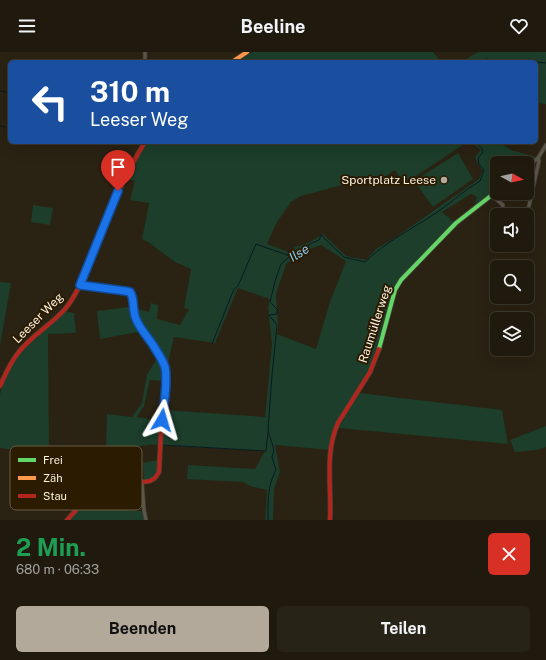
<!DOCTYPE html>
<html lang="de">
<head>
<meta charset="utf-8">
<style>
	body { margin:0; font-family:"Public Sans",sans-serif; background:#282317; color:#f1f3f6; height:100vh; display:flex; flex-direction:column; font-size:15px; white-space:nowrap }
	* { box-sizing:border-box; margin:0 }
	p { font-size:13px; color:#a2a19e }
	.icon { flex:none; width:22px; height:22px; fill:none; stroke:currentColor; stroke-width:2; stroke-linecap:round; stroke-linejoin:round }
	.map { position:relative; height:468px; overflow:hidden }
	.panel { display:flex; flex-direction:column; background:#201a0e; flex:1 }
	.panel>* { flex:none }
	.hud { position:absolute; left:8px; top:8px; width:530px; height:84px; border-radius:6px; box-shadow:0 4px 16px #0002,0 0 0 1px #3d382e; background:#1a4fa0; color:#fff; overflow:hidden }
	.needle { width:26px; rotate:98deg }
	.fabs { position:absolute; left:490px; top:104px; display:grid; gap:8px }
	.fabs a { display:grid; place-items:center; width:44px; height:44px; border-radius:6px; background:#201a0e; box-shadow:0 4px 16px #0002,0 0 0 1px #3d382e; font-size:20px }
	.pin { position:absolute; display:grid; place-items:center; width:34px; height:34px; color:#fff; margin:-41px -17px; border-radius:50% 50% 50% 0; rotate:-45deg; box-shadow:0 0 4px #0007 }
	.pin .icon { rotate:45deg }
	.me { position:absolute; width:44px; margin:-22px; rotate:7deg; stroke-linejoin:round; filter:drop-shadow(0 0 3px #0008) }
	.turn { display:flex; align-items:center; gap:14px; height:84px; padding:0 16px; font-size:18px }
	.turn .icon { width:52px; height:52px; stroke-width:2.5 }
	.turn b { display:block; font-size:28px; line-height:34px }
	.round { display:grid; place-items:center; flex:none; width:42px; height:42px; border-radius:6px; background:#282317 }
	.overview { display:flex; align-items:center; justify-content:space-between; height:68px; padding:0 16px }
	h1 { font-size:24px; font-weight:700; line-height:30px; color:#1e9e55 }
	.primary-button { display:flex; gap:8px; margin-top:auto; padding:8px 16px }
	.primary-button a { flex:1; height:46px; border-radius:6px; background:#b2a99a; color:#111; font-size:16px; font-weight:700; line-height:46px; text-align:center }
	.primary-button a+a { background:#282317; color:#f1f3f6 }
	header { display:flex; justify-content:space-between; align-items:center; height:52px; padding:0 16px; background:#201a0e; font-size:18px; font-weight:700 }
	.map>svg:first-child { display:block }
</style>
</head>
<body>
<header><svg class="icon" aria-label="menu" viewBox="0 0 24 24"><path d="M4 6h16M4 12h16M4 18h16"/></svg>Beeline<svg class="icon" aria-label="heart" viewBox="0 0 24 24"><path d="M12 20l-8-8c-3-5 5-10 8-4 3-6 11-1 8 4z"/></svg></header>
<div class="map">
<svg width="546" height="468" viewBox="0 0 546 468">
	<rect width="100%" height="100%" fill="#2a2213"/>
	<g fill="#1c3e2a" fill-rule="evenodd">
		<polygon points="252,0 433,0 441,10 236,10"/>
		<polygon points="478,0 546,0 546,52 536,51 536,10 461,10"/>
		<path d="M147 90H467L404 132 395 118 383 126H369L301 144 291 150 277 170 267 192 289 200 295 195 308 191 323 182 346 204 366 208 376 197 396 185 479 127 483 119 478 112 475 105 481 98 471 90H499L511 98 536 105 527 113V111H497V137L474 154 477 145 471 142 432 166 442 160 455 171 400 228 371 316 337 370 330 398 275 393 280 420 274 437 273 468H265L267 438 250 434 243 430 187 427 188 413 255 417 265 399 161 393 165 358 265 365 272 292 268 256 270 247 238 236 215 291 174 285 167 316 164 329 150 328 144 354 137 365 161 369 160 392 106 397 107 362 132 365 142 351 147 322 157 307 138 280 100 287 97 259 129 255 149 260 151 251 158 253 157 267 180 273 189 257 184 256 191 217 175 210 148 190 142 187 149 151 130 148 135 129 126 126 131 116ZM321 193 346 209 330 250 316 297 277 282 278 274 276 242 286 212 307 198Z"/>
		<polygon points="458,101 473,127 433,155 414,129"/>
		<polygon points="33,153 53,156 50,173 31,170"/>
		<polygon points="0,230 11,231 0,294"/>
		<polygon points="66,257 67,260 74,261 76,281 48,282 49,403 0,396 0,342 7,321 17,305"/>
		<polygon points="359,341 502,358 508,392 339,376"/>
		<polygon points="546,374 546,395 537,398 515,400 510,388"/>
		<path d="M158 408C158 423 158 424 144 429L143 411Z"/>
		<polygon points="116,431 127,431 129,459 143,459 145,468 68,468 75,460 109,432"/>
	</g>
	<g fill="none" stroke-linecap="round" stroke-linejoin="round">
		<g stroke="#071c24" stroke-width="1">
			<polyline points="484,10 486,7 492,8 495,10"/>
			<polyline points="513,10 527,9 546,11"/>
			<polyline points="0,39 10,41"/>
			<polyline points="0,74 5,75"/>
			<polyline points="212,292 234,237 238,234 256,192 290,204"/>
			<polyline points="164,393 266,399 268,380"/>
			<path d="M268 468C268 450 267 435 276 418L272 405 274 398 268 378 272 323 277 273 269 263 277 262V257L270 250 275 229 281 212 289 205 312 191 319 188 321 183H322L325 187 344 205 365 210C385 190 412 177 436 161 451 151 464 138 480 129L484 118 479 112 478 106 483 100 482 96 474 90"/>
		</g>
		<g stroke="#443e33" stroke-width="4.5">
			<g id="street">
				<polyline points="145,10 145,0"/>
				<polyline points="527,115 538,106 546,93"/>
				<polyline points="491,143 503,153 501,163"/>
				<polyline points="527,163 539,109 538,106"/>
				<polyline points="142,431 144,458 146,468"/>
			</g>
		</g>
		<g stroke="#443e33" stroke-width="5.5">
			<polyline id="fast" points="379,297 395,238 401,228 456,171 497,139"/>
		</g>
		<g stroke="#443e33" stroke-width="5.5">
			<g id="slow">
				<polyline points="232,10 247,0"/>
				<path d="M80 233 131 240C134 246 132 252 133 259 136 273 145 283 154 294"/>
			</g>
		</g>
		<g stroke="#443e33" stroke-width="5.5">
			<g id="jam">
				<path d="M0 334C5 323 10 311 18 301 31 284 51 273 65 257 71 250 76 241 80 233 100 184 117 135 145 90"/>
				<polyline points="67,468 78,456 107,432 114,429 143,430 150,429 155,426 159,420 161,380 165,341 166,327 165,320 162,309 154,294"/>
				<path d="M330 468C332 436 324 402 338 371L370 320 379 297"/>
			</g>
		</g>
		<use href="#street" stroke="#5c574c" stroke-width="3"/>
		<use href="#fast" stroke="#63d668" stroke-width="4"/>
		<use href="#slow" stroke="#ff974d" stroke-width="4"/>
		<use href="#jam" stroke="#b3261e" stroke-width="4"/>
	</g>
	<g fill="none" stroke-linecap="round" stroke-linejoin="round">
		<g stroke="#114b97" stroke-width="10">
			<path id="route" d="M118 139 80 233 125 239 130 240C135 247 132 258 136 267 140 277 147 284 153 293 157 300 163 308 165 315 168 329 164 354 162 368"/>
		</g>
		<use href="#route" stroke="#1a73e8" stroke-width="7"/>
	</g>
	<circle fill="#b2a99a" stroke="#2a1b01" stroke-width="1.5" cx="444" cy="128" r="4"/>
	<g text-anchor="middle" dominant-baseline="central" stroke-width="4" stroke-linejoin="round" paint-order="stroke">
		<g font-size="12" fill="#fcf2e2" stroke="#2a1b01" text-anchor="end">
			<text x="436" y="128">Sportplatz Leese</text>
		</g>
		<g font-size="12" fill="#fcf2e2" stroke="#2a1b01">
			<text transform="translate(38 266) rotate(-45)">Leeser Weg</text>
			<text transform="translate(375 272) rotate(-72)">Raumüllerweg</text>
		</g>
		<g font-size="13" font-style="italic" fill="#86d0f8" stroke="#2a1b01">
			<text transform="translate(299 201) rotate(-32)">Ilse</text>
		</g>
	</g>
	<rect x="10" y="394" width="132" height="64" rx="6" fill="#2a1b01" stroke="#695c44" stroke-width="1"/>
	<rect x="18" y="406" width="18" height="4" fill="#63d668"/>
	<rect x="18" y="424" width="18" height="4" fill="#ff974d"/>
	<rect x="18" y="442" width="18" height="4" fill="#b3261e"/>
	<g font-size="11" fill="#fcf2e2">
		<text x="43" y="412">Frei</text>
		<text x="43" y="430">Zäh</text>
		<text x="43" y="448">Stau</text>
	</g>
</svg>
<div class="fabs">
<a><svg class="needle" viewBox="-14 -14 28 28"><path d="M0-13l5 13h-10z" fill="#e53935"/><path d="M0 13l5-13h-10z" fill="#a2a19e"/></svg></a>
<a><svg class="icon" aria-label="sound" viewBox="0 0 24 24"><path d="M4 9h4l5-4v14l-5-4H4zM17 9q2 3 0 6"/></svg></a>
<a><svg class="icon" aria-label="search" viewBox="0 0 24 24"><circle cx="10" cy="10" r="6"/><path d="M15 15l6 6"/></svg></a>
<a><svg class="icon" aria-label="layers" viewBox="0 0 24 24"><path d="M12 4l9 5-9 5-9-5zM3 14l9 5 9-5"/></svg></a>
</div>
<div class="pin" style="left:118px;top:139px;background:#d93025"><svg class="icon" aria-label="arrive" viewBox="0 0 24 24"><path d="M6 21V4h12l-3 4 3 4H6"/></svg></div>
<svg class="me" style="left:162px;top:368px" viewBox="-20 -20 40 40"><path d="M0-17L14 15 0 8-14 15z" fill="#1a73e8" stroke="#fff" stroke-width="4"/></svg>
<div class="hud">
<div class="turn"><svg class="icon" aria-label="left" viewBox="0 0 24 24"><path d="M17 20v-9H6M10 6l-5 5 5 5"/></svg><div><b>310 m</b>Leeser Weg</div></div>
</div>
</div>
<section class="panel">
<div class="overview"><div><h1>2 Min.</h1><p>680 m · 06:33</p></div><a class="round" style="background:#d93025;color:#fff"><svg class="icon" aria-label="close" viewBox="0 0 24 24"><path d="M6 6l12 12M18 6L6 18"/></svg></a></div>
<div class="primary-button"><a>Beenden</a><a>Teilen</a></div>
</section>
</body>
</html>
